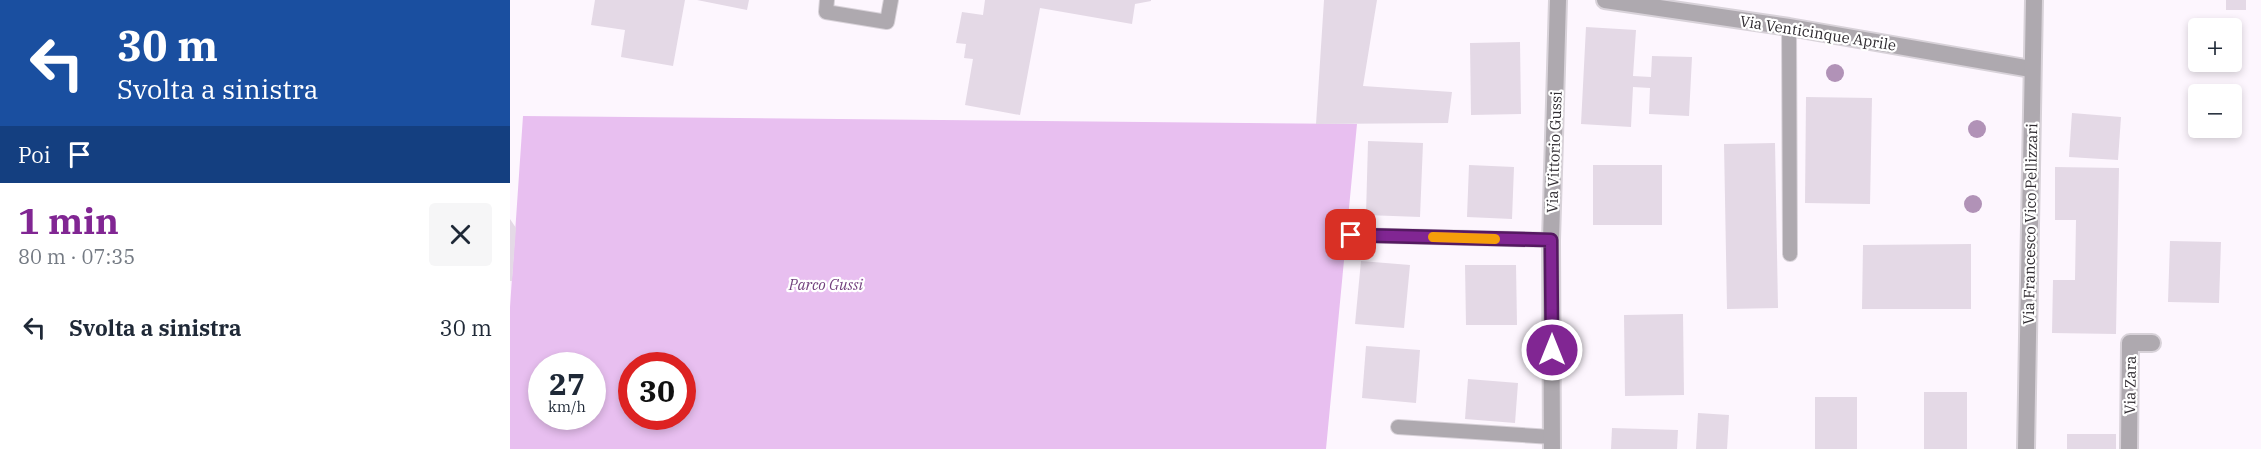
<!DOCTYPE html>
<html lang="it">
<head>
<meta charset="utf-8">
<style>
	body { margin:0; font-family:"IBM Plex Serif",serif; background:#f6f6f7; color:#1f2937; height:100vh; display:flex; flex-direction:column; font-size:22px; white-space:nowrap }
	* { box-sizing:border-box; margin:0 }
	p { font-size:20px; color:#747a83 }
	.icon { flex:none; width:33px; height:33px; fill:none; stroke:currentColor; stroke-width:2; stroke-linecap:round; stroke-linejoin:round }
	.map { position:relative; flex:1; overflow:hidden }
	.details { display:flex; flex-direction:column; background:#fff; width:510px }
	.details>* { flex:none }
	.hud { background:#1a4fa0; color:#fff; overflow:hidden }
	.fabs { position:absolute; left:1678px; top:18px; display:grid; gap:12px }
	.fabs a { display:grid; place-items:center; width:54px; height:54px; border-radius:6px; background:#fff; box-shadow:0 3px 9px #0003; font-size:30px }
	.speed { position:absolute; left:18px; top:352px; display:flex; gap:12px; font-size:30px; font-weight:700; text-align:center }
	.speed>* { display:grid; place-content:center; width:78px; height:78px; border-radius:50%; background:#fff; box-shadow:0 3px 9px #0003; line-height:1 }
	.speed small { font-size:15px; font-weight:400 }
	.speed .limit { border:9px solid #d22; background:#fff; color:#111 }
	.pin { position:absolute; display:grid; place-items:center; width:51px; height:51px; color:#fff; margin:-26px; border-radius:12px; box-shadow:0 3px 9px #0006 }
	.me { position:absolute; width:66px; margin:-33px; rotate:0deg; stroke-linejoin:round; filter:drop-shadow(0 0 4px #0008) }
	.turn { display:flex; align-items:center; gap:21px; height:126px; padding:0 18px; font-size:27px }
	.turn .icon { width:78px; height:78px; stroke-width:2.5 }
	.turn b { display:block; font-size:42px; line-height:51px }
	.then { display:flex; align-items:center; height:57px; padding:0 18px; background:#0003; gap:12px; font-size:22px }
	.round { display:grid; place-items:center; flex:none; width:63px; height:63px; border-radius:6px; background:#f6f6f7 }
	.overview { display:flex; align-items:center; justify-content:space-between; height:102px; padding:0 18px }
	h1 { font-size:36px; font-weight:700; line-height:45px; color:#812693 }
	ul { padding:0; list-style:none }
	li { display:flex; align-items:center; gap:18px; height:84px; padding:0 18px }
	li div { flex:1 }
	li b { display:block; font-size:22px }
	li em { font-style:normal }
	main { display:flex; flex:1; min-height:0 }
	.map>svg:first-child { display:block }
</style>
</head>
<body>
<main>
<section class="details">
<div class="hud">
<div class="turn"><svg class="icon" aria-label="left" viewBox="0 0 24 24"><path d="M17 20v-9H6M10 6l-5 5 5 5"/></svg><div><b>30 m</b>Svolta a sinistra</div></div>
<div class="then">Poi<svg class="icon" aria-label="arrive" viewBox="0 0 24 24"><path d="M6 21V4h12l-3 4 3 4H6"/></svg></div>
</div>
<div class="overview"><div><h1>1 min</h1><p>80 m · 07:35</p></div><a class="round"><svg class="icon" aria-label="close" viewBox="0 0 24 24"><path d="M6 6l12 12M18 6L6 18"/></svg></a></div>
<ul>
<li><svg class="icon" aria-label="left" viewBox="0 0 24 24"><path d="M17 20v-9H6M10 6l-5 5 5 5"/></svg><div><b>Svolta a sinistra</b></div><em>30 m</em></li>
</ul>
</section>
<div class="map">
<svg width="1751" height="449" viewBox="0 0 1751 449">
	<rect width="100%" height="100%" fill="#fdf6fe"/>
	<path fill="#e8bff0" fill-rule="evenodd" d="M13 116 847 124 816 449H0V307ZM32 366H82V417H32ZM122 366H172V417H122Z"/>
	<g fill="#e4d9e6">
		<polygon points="85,0 175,0 163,66 111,57 115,30 81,25"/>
		<polygon points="187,0 239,0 237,10"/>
		<polygon points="475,0 641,0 641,1 625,4 622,24 530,8 510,115 455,105 463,59 454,58 456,44 446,43 452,12 473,15"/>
		<polygon points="814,0 867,0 853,86 942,92 938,123 806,124"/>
		<rect x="1716" y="0" width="20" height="10"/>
		<polygon points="1076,27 1126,30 1123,76 1141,77 1142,56 1182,57 1179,116 1139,114 1140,88 1123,87 1121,127 1071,124"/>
		<polygon points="1010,42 1011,114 961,115 960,43"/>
		<polygon points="1296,97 1362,98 1360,204 1295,203"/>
		<polygon points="1562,113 1611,117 1608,160 1559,157"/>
		<polygon points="858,141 913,143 910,217 856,215"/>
		<polygon points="1265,143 1268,308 1217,309 1214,144"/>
		<polygon points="959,165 1004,167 1002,219 957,217"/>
		<rect x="1083" y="165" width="69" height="60"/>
		<polygon points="1545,167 1609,168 1606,334 1542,333 1543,280 1565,280 1566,220 1545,220"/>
		<polygon points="0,219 6,228 2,281 0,281"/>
		<polygon points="1660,241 1711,242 1709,303 1658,302"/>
		<polygon points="1461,244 1461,309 1352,309 1353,245"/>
		<polygon points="851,261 900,265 894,328 845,324"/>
		<polygon points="955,265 1006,265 1007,325 956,325"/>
		<polygon points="1173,314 1174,395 1115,396 1114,315"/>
		<polygon points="856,346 910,350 906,403 852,398"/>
		<polygon points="958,379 1008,383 1005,423 955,419"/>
		<rect x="1414" y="392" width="43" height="57"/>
		<rect x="1305" y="397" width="42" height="52"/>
		<polygon points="1188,413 1219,415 1217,449 1186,449"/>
		<polygon points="1102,428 1168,430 1167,449 1101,449"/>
		<rect x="1557" y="434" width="49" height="15"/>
	</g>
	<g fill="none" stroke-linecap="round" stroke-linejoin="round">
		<g stroke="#d8d2d9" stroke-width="16">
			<g id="service">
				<polyline points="317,0 316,12 377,22 381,0"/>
				<polyline points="1279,27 1280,254"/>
				<polyline points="841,235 1041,240"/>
				<polyline points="888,427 1042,437"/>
			</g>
		</g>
		<g stroke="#d8d2d9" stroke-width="20">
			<g id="minor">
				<polyline points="1095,0 1279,27 1521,69"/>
				<polyline points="1042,449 1041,240 1048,0"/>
				<polyline points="1619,449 1620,343 1642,343"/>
			</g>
		</g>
		<g stroke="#d8d2d9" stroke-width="20">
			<polyline id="tertiary" points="1516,449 1524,0"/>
		</g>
		<use href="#service" stroke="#aea9af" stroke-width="14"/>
		<use href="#minor" stroke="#aea9af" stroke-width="16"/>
		<use href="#tertiary" stroke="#aea9af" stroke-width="16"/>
	</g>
	<g fill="#b192b7">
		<circle cx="1325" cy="73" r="9"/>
		<circle cx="1467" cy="129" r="9"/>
		<circle cx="1463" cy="204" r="9"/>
	</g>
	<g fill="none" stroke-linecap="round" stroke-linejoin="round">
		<g stroke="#541960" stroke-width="15">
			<polyline id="route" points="841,235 1041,240 1042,350"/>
		</g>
		<use href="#route" stroke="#812693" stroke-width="10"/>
		<polyline stroke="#f59e0b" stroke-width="10" points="923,237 985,239"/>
	</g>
	<g text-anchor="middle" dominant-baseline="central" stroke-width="4.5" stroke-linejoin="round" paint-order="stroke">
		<g font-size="15" fill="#302c31" stroke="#fff">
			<text transform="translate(1308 33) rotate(9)">Via Venticinque Aprile</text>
			<text transform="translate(1044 152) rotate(-88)">Via Vittorio Gussi</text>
			<text transform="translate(1520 224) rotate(-89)">Via Francesco Vico Pellizzari</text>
			<text transform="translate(1620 385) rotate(-89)">Via Zara</text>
		</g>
		<g font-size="15" font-style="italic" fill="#72407d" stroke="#fff">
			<text x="316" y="284">Parco Gussi</text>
		</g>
	</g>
</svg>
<div class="fabs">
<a>+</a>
<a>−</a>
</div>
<div class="speed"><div>27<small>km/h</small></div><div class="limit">30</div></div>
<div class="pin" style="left:841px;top:235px;background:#d93025"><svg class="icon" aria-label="arrive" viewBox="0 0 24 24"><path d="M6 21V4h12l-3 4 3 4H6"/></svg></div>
<svg class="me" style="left:1042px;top:350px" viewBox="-20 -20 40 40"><circle r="17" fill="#812693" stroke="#fff" stroke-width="3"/><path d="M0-11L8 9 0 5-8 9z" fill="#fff"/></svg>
</div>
</main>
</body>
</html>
